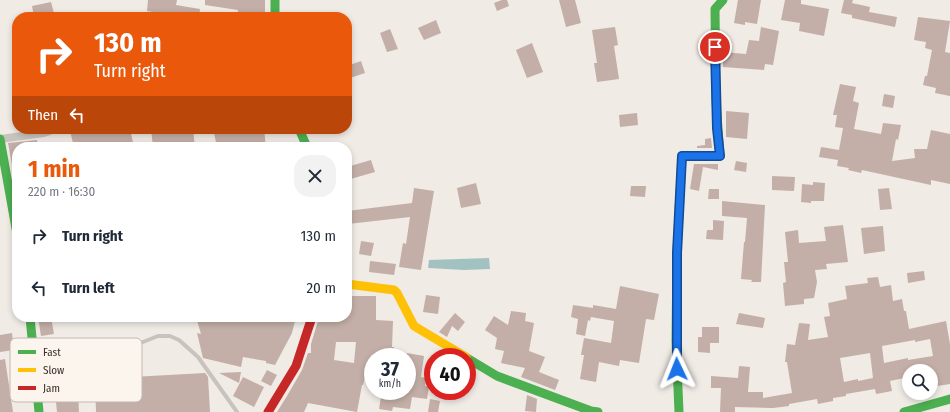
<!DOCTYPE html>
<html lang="en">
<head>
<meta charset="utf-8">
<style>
	body { margin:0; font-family:"Fira Sans Condensed",sans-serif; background:#f2f2f3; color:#1f2937; height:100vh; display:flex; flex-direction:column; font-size:15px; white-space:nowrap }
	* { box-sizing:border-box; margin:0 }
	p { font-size:13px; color:#747a83 }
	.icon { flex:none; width:22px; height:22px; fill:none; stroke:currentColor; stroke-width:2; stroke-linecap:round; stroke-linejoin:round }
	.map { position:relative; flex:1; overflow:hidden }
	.side { position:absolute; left:12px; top:142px; width:340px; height:180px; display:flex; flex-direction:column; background:#fff; border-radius:16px; box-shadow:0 2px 6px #0003 }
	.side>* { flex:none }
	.guide { position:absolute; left:12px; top:12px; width:340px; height:122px; border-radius:16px; box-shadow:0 2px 6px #0003; background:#ea580c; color:#fff; overflow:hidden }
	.controls { position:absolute; left:902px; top:364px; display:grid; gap:8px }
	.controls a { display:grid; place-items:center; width:36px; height:36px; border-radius:50%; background:#fff; box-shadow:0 2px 6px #0003; font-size:20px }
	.speed { position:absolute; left:364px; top:348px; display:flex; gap:8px; font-size:20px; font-weight:700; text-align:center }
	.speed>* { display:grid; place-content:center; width:52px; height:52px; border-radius:50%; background:#fff; box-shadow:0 2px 6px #0003; line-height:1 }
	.speed small { font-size:10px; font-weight:400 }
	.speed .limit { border:6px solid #d22; background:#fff; color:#111 }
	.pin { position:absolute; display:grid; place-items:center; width:34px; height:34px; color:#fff; margin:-17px; border:2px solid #fff; border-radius:50%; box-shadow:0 1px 4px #0007 }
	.me { position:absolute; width:44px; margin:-22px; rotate:358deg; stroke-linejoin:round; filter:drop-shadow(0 0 3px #0008) }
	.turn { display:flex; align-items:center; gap:14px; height:84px; padding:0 16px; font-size:18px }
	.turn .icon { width:52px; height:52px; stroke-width:2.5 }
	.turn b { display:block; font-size:28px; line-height:34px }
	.then { display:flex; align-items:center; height:38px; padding:0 16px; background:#0003; gap:8px; font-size:15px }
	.round { display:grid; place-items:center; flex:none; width:42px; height:42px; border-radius:16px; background:#f2f2f3 }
	.summary { display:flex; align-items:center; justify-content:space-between; height:68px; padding:0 16px }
	h1 { font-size:24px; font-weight:700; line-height:30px; color:#ea580c }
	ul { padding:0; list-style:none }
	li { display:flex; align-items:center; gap:12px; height:52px; padding:0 16px }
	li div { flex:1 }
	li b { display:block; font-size:15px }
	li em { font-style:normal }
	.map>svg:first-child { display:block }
</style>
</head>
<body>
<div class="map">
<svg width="950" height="412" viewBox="0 0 950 412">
	<rect width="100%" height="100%" fill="#f0ebe5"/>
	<polygon fill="#a1c2c1" points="489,258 490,269 464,270 428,268 429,260"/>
	<g fill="#c3afa7" fill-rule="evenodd">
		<polygon points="148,0 177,0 176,5 200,9 199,17 175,13 174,17 158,17 158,13 147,11"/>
		<polygon points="205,0 265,0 265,17 237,17 238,10 205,5"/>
		<polygon points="502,0 507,0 509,6 497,11 494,3"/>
		<polygon points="559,0 575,0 581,23 566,27"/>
		<polygon points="738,0 761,0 757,24 745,22 745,25 734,23"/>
		<polygon points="785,0 801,0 801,4 829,9 824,36 799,31 800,23 781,20"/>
		<polygon points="844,0 853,0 852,3 870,7 869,12 897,17 895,27 852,18 852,15 841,13"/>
		<polygon points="51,2 55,17 34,17 32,6"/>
		<polygon points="918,17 950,21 945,52 950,53 950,96 935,93 936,88 923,85 925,76 927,76 932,50 925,48 926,42 914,40"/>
		<polygon points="436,20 441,33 424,40 418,28"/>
		<polygon points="615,27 618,45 614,46 619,79 597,82 594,63 597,63 592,30"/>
		<polygon points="761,27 779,31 773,65 765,64 764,70 723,67 723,52 746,54 749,40 759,41"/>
		<polygon points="390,29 398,49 387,52 380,33"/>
		<polygon points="532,43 543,72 527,78 516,50"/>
		<polygon points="361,61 365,73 347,79 347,66"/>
		<polygon points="840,84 856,87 853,101 859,103 854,129 881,134 883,123 901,125 898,140 896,139 892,161 915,158 914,149 927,149 931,130 950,134 950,184 931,180 931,185 862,170 861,173 848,170 849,168 837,166 838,160 819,157 821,147 839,150 843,128 835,127 837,115 833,115"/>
		<polygon points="884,94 895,96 893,108 882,106"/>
		<polygon points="726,111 749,113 747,139 726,137"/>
		<polygon points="637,113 638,125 620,127 619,115"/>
		<polygon points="76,129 130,129 134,147 74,147 70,131"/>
		<polygon points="151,129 193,129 195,147 179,147 179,145 153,147"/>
		<polygon points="236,129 238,129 238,130 264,129 266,147 217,147 214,133"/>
		<polygon points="711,138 712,148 697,148 697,146 705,145 705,139"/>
		<polygon points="37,140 38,147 17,147 17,165 12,165 8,143"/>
		<polygon points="371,160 375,172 347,180 347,167"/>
		<polygon points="736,161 747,163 746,172 734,170"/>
		<polygon points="694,164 718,164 718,170 703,167 699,191 690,189"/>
		<polygon points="772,176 795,177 794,191 772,190"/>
		<polygon points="813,182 825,183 824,201 811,201 811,203 801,202 802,184 813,185"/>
		<polygon points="476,183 481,204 461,208 457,188"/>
		<polygon points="631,186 646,186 645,197 630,196"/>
		<polygon points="414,188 434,191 421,270 399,267 403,243 406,244 410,217 348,224 347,213 347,211 412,203"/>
		<polygon points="889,188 892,209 880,210 878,189"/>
		<polygon points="709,189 719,189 719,199 708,199"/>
		<polygon points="722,201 765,205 761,282 751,282 752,280 741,279 744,242 745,242 747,218 722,216"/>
		<polygon points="713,220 724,221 723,240 706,239 707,230 713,230"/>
		<polygon points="843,225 848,262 826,264 827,269 815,270 817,282 814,298 804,299 804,304 785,306 783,283 786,282 784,262 788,262 785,232 798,230 799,243 826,241 824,227"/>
		<polygon points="883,226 885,251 864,254 861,228"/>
		<polygon points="361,241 374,243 371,256 359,254"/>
		<polygon points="370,261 396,264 394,275 369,272"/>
		<polygon points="924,271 925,280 908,283 907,273"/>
		<path d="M878 277 880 287 891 285 893 301 902 299 904 311H906L909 329 946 321 950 344V384L931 387V371H909V377L890 381 892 391 876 394 875 389 846 394V396L833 398V401L818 404 817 399 789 404V406L773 408 735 407V412H720L721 388H711V376L738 378 739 366 750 367 748 392H763V398L792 393 787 362H785L787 344 795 345 799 323 810 324 808 340 828 337 824 317 830 316 828 303 847 299 845 286 868 283 867 278ZM930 339 933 356 908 360V358L884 363 882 346 915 340V342ZM870 353 873 378 858 381V379L844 382 840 358Z"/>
		<polygon points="620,286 659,294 654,320 646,319 639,363 620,360 619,366 599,362 596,382 580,379 584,355 581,355 584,338 611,343 614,321 591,317 590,321 588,320 585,336 576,334 578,319 571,317 573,305 593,308 593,305 616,309"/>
		<polygon points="426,295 440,297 438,314 423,312"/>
		<path d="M347 296H376V320L393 321 392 347H394L393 357H373V370H367L363 385H362L357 412 308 403 304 412H277L287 396 302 370 308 353H311V344L318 321 330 322V317H347ZM336 342H356L354 363 334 360Z"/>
		<polygon points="511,311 526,313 525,321 534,323 529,351 545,357 539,372 559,380 555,390 521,377 525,368 501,363 504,351 495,349 497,338 485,330 494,316 508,325"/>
		<polygon points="455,313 465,322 458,331 452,326 447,337 439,332"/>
		<polygon points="739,313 765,318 763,328 736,324"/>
		<polygon points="38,317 51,317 54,334 41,336"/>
		<polygon points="196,317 296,317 292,333 275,365 266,363 266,361 243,357 241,367 203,358 197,333 201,334"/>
		<polygon points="702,327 719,327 719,343 710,343 710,353 698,352 698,337 702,337"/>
		<polygon points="12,333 14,350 0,352 0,335"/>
		<polygon points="407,353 424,356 421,377 426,378 425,386 429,386 427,399 412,397 410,409 393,407 392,411 379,409 382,391 407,391"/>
		<polygon points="5,359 13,412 0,412 0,360"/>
		<polygon points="267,370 277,375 271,386 261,381"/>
		<polygon points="241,372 239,383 219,373"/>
		<polygon points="205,373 208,377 210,412 96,412 95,379"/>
		<polygon points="243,377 264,387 254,407 233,396"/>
		<polygon points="78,391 79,412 57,412 55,393"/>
		<polygon points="527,395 537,399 536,412 525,411"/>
		<polygon points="430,399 440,401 438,412 428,412"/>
	</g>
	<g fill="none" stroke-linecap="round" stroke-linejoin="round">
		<polyline stroke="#c9c3be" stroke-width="4" points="113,354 158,336 170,336 179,340 198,357 237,412"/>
		<polyline stroke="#c9c3be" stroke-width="8" points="0,139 44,133 55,129"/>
		<g stroke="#4caf50" stroke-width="9">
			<polyline points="275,0 275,17"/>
			<polyline points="299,129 307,147"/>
			<polyline points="0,139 17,234"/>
			<polyline points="30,317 39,412"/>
			<polyline points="467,358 497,376 591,411 598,412"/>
			<polyline points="679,412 676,341 677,253 682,156 720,156 716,101 715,9 723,0"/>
			<polyline points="904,412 950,399"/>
		</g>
		<polyline stroke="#ffc107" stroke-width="9" points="347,284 394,290 397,293 414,326 466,357"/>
		<polyline stroke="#c62828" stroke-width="9" points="268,412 296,366 312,317"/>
	</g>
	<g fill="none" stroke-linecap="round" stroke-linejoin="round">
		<g stroke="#114b97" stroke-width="10">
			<polyline id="route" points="677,369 677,253 682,156 720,156 717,128 715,47"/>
		</g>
		<use href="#route" stroke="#1a73e8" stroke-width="7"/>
	</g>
	<rect x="10" y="338" width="132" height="64" rx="6" fill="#fbf5ee" stroke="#c1bab4" stroke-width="1"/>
	<rect x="18" y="350" width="18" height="4" fill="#4caf50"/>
	<rect x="18" y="368" width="18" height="4" fill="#ffc107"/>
	<rect x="18" y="386" width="18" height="4" fill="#c62828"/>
	<g font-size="11" fill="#3b302b">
		<text x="43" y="356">Fast</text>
		<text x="43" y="374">Slow</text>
		<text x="43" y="392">Jam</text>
	</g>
</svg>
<div class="controls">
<a><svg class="icon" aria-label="search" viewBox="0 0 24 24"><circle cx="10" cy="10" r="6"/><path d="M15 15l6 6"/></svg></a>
</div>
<div class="speed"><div>37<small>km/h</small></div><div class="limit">40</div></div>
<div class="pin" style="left:715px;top:47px;background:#d93025"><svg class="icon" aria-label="arrive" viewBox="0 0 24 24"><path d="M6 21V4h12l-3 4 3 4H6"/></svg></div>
<svg class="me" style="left:677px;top:369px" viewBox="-20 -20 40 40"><path d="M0-17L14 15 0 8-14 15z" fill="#1a73e8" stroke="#fff" stroke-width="4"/></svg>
<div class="guide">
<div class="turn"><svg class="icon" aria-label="right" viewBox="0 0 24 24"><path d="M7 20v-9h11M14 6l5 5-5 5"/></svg><div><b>130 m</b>Turn right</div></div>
<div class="then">Then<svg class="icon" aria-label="left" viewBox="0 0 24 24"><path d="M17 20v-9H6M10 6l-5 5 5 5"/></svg></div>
</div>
<section class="side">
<div class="summary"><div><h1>1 min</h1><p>220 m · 16:30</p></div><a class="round"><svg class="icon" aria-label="close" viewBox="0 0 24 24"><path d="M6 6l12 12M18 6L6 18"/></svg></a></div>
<ul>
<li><svg class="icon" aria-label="right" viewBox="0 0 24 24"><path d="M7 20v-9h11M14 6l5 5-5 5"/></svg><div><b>Turn right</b></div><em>130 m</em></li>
<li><svg class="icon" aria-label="left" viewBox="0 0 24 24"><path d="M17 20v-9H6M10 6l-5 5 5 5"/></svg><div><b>Turn left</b></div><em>20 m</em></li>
</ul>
</section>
</div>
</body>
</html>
